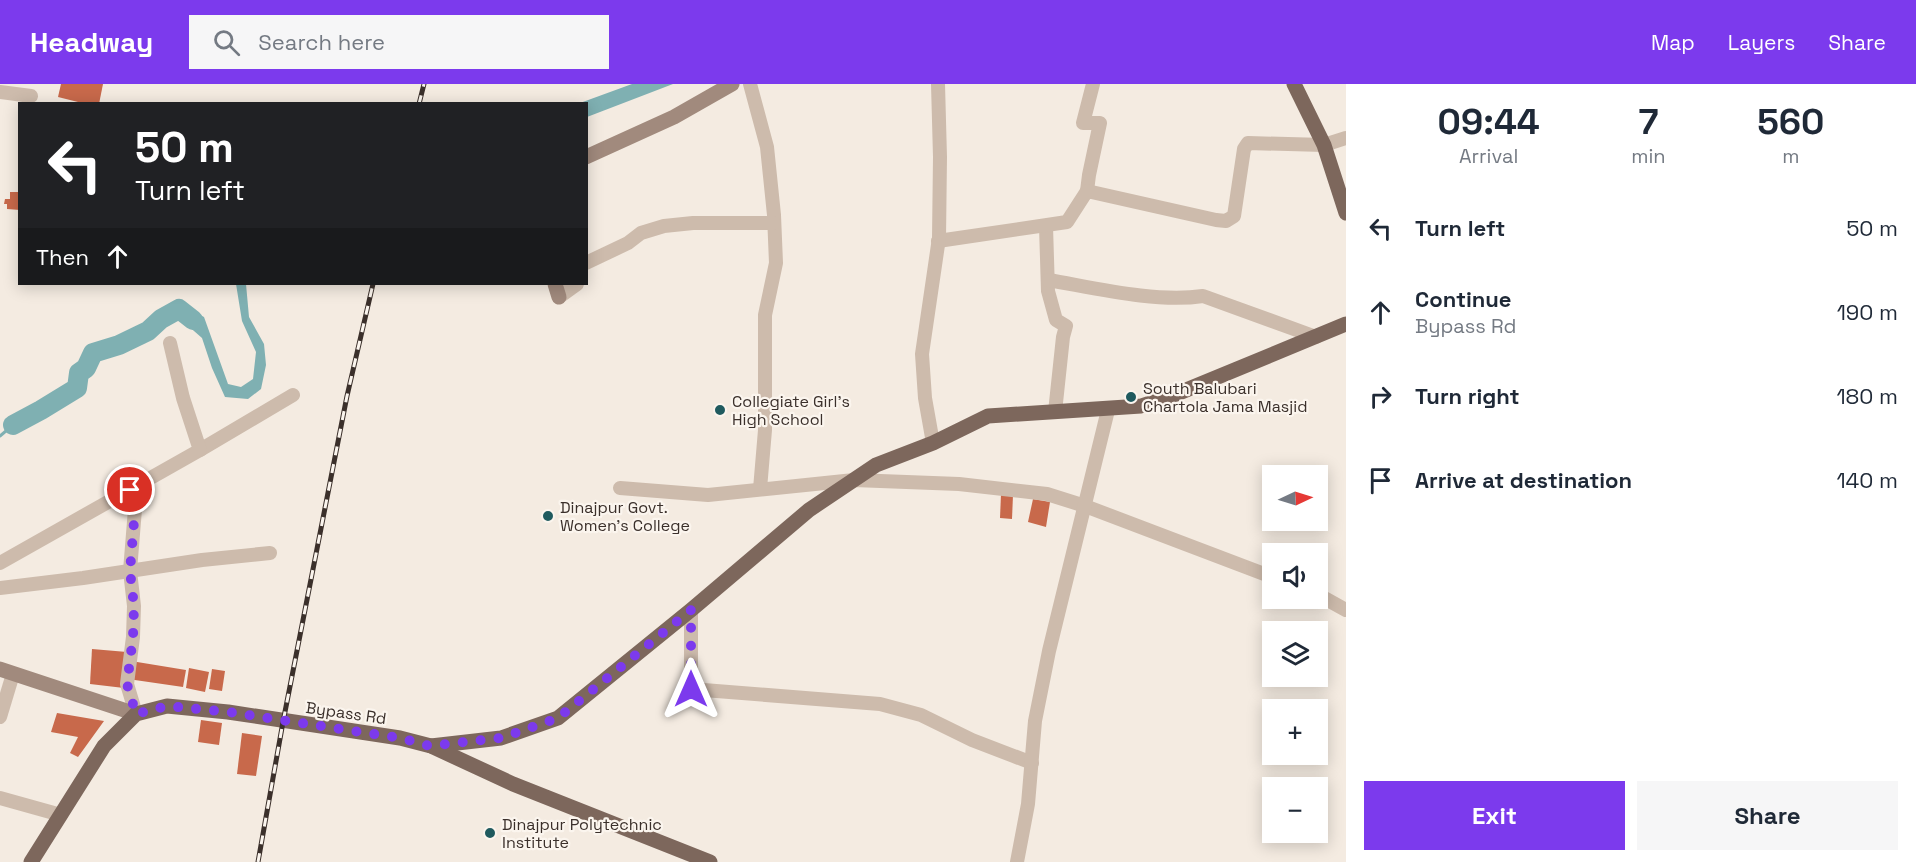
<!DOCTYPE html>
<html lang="en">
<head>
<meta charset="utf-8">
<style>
	body { margin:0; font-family:"Space Grotesk",sans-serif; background:#f6f6f7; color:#1f2937; height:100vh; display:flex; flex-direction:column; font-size:22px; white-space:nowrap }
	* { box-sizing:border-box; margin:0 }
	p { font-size:20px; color:#747a83 }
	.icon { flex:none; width:33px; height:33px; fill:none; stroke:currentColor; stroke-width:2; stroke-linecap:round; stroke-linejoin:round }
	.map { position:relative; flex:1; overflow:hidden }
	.panel { display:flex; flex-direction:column; background:#fff; width:570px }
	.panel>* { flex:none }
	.guide { position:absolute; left:18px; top:18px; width:570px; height:183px; border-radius:0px; box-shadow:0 3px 15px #0003; background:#202124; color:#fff; overflow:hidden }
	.needle { width:39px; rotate:86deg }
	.tools { position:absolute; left:1262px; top:381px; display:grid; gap:12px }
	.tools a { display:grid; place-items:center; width:66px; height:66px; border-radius:0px; background:#fff; box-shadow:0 3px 15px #0003; font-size:30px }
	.pin { position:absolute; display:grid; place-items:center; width:51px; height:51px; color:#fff; margin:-26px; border:3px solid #fff; border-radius:50%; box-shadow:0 2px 6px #0007 }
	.me { position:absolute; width:66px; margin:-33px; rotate:0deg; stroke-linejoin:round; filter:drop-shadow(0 0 4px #0008) }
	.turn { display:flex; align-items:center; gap:21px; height:126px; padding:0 18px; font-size:27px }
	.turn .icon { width:78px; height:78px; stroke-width:2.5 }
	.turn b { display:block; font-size:42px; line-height:51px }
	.then { display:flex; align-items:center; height:57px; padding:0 18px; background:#0003; gap:12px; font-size:22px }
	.eta { display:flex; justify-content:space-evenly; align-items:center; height:102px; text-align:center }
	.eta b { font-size:36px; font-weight:700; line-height:42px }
	.button { display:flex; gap:12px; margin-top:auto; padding:12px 18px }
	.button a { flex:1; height:69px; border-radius:0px; background:#7c3aed; color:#fff; font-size:24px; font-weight:700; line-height:69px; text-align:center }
	.button a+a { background:#f6f6f7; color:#1f2937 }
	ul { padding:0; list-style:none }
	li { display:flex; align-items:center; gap:18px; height:84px; padding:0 18px }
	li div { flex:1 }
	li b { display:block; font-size:22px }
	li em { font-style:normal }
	header { display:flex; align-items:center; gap:36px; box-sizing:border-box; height:84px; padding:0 30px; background:#7c3aed; color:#fff }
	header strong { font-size:28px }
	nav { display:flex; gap:33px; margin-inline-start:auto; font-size:21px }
	.search { width:420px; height:54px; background:#f6f6f7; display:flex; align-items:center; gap:15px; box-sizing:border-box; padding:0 21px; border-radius:0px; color:#747a83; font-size:22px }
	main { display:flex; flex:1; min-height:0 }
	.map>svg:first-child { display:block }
</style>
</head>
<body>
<header>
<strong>Headway</strong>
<div class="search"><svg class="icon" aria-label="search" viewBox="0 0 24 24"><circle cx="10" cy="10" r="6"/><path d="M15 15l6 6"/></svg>Search here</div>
<nav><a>Map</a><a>Layers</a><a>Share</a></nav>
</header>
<main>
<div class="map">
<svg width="1346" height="778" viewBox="0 0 1346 778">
	<rect width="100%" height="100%" fill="#f4ebe1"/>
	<g fill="#7fb0b2">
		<polygon points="632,0 673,0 587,33 586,20 580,19"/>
		<polygon points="236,200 246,200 249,233 264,260 266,281 261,305 248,315 225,313 212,284 202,254 186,240 184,222 204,233 228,300 241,303 253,295 256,268 242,237"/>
	</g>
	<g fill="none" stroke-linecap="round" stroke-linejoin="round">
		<polyline stroke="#7fb0b2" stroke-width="3" points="0,352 13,341"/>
		<polyline stroke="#7fb0b2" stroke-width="20" points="13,341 41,326 77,304 79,289 86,284 93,269 119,261 148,247 161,235 179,225 193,236"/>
	</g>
	<g fill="#c8694b">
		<polygon points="61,0 103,0 99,20 86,20 58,13"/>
		<polygon points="10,108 20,108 20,126 7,125 7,120 4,120 5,115 10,115"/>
		<polygon points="1001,410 1013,411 1012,435 1000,434"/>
		<polygon points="1033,415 1050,418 1046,443 1028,438"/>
		<polygon points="92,565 127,568 124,604 90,600"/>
		<polygon points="131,577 186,586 183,603 128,595"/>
		<polygon points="189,584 209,588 205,608 186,604"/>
		<polygon points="212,585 225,587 222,607 209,605"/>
		<polygon points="57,629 104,637 78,673 70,669 78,653 51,648"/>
		<polygon points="201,636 222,639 219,661 198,658"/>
		<polygon points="242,649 262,652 256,692 237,690"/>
	</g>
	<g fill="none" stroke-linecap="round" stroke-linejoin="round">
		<g stroke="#cdbbac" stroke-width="14">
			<polyline points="750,0 767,63 774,131 776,179 765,231 765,346 760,405"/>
			<polyline points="0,8 31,12"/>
			<polyline points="1087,107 1089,91 1100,39 1083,39 1093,0"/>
			<polyline points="1046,142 1048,207 1056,236 1066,242 1063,253 1055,328"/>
			<polyline points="938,157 1067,138 1087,107 1216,136 1226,137 1234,132 1244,65 1248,59 1324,61 1346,54"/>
			<polyline points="586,179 628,159 641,149 664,142 693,139 774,139"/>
			<path d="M1048 196C1095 204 1156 219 1203 212L1316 253"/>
			<polyline points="559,213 577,200"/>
			<polyline points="933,359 925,314 922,270 939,154 940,73 938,0"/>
			<polyline points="200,366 293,311"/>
			<polyline points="620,404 708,411 854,396 959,400 1047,410 1085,422 1272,493"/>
			<polyline points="130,406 135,425 130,487 134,522 133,553 127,600 136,630"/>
			<polyline points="0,479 200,366 183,314 170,259"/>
			<polyline points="0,504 83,494 202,476 270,469"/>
			<polyline points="1317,510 1346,526"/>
			<polyline points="691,526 691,605 880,620 921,631 972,656 1032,679"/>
			<polyline points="0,633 13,590"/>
			<polyline points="0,714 61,731"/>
			<polyline points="1017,778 1028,720 1035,637 1049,567 1108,326"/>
		</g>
		<g stroke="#a18a7d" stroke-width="15">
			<polyline points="586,73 674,33 732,0"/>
			<polyline points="555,200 559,213"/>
			<polyline points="0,585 136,630"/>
		</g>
		<g stroke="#7d675c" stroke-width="15">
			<polyline points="1294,0 1324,61 1346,129"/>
			<polyline points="431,662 501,654 558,634 691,526 809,426 876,381 933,359 988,332 1141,322 1174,311 1346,240"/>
			<polyline points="31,778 104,662 136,630 167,622 228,628 400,654 431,662 513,700 710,778"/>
		</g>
		<g stroke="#3b302b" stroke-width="5">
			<g id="rail">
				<polyline points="419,20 424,0"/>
				<polyline points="258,778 283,638 347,312 373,200"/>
			</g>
		</g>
		<use href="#rail" stroke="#fbf5ee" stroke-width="3" stroke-dasharray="9" stroke-linecap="butt"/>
	</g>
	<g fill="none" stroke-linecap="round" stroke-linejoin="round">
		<polyline stroke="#7c3aed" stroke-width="10" stroke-dasharray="0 18" points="130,406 135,425 130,487 134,522 133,553 127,600 136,630 167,622 228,628 400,654 430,662 501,654 558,634 691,526 691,605"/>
	</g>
	<g fill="#1f5a5e" stroke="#fbf5ee" stroke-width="2">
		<circle cx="1131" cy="313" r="6"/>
		<circle cx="720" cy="326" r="6"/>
		<circle cx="548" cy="432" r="6"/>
		<circle cx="490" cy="749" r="6"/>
	</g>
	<g text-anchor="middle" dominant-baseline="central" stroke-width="4.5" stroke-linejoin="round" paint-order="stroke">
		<g font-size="16" fill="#3b302b" stroke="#fbf5ee" text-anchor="start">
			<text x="1143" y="304">South Balubari<tspan x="1143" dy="18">Chartola Jama Masjid</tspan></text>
			<text x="732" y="317">Collegiate Girl's<tspan x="732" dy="18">High School</tspan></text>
			<text x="560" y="423">Dinajpur Govt.<tspan x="560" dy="18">Women's College</tspan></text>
			<text x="502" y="740">Dinajpur Polytechnic<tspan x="502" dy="18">Institute</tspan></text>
		</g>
		<g font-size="16" fill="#3b302b" stroke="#fbf5ee">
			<text transform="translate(346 629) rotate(8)">Bypass Rd</text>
		</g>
	</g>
</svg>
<div class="tools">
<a><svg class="needle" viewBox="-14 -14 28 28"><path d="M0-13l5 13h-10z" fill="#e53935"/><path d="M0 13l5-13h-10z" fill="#747a83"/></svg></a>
<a><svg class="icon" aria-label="sound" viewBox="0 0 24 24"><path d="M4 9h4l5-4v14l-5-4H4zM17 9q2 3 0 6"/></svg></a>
<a><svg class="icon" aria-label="layers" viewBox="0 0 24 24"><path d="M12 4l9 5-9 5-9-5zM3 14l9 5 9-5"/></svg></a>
<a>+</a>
<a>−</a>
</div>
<div class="pin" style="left:130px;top:406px;background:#d93025"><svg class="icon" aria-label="arrive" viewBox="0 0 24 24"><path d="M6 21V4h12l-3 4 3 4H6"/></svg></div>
<svg class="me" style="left:691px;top:605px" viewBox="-20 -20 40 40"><path d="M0-17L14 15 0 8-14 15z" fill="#7c3aed" stroke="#fff" stroke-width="4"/></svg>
<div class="guide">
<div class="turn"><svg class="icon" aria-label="left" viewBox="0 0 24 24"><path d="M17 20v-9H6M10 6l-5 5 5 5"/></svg><div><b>50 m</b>Turn left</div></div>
<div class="then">Then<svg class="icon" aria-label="ahead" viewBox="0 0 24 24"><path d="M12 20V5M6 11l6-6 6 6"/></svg></div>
</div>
</div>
<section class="panel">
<div class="eta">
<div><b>09:44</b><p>Arrival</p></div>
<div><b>7</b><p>min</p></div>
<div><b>560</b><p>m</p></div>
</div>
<ul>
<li><svg class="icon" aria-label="left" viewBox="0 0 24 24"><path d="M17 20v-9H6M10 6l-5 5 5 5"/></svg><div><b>Turn left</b></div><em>50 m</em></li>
<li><svg class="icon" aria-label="ahead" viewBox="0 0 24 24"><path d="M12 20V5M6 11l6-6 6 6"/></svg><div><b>Continue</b><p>Bypass Rd</p></div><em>190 m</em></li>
<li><svg class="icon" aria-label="right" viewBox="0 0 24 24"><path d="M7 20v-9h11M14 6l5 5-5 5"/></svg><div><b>Turn right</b></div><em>180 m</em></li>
<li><svg class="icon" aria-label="arrive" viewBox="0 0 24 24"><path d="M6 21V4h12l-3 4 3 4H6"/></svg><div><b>Arrive at destination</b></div><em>140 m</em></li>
</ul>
<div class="button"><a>Exit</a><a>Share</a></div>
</section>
</main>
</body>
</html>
